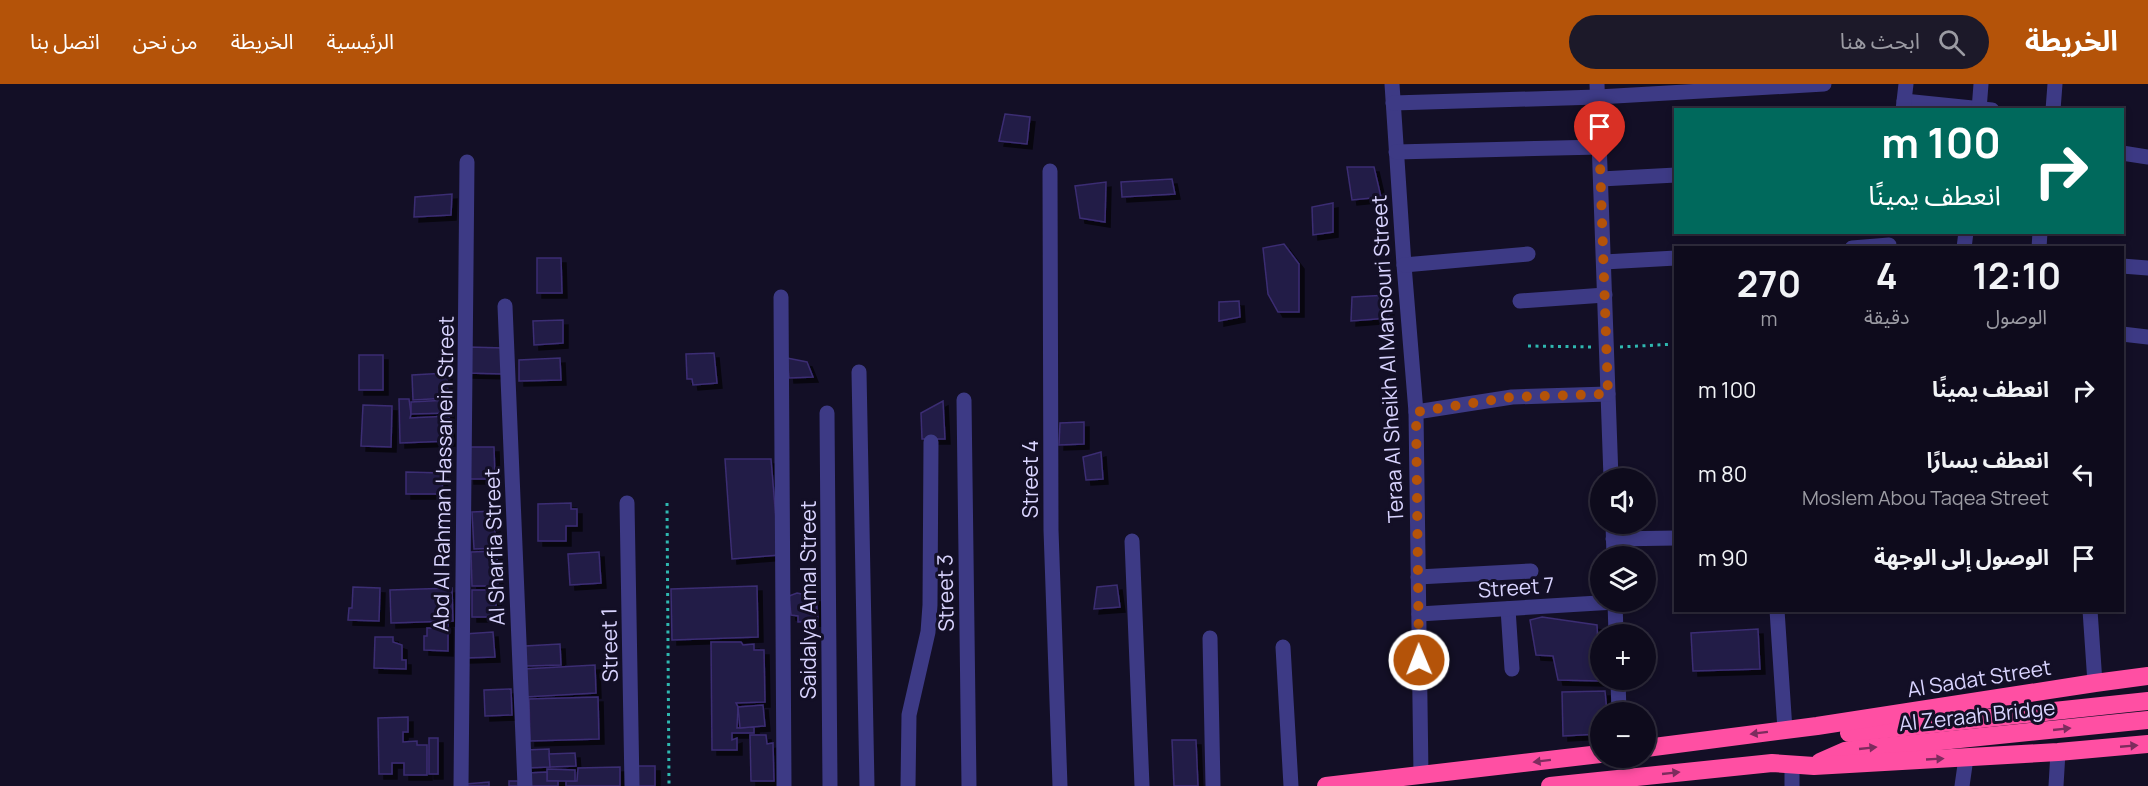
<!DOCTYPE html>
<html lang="ar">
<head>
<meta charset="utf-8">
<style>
	body { margin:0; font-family:Manrope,"Noto Sans Arabic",sans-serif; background:#1c1929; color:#f1f3f6; direction:rtl; height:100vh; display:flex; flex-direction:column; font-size:22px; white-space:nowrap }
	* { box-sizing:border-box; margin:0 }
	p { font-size:20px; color:#9b9ba3 }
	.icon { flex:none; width:33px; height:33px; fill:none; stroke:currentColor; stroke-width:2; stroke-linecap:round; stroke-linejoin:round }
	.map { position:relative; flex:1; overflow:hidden; direction:ltr }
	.side { position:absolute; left:1674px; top:162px; width:450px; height:366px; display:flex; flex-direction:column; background:#0e0b1c; border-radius:0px; box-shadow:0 3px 9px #0003,0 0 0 2px #2e2b3b; direction:rtl }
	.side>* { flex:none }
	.top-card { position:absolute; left:1674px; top:24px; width:450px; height:126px; border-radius:0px; box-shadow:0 3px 9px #0003,0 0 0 2px #2e2b3b; direction:rtl; background:#00695c; color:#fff; overflow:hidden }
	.buttons { position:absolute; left:1590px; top:384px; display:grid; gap:12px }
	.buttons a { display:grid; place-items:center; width:66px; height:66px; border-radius:50%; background:#0e0b1c; box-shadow:0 3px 9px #0003,0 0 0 2px #2e2b3b; font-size:30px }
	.pin { position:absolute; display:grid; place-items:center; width:51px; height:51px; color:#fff; margin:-62px -26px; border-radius:50% 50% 50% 0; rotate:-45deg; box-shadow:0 0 6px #0007 }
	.pin .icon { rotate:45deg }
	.me { position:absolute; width:66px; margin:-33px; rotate:359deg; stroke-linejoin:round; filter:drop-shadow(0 0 4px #0008) }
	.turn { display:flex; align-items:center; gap:21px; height:126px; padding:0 24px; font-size:27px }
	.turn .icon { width:78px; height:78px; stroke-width:2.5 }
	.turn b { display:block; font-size:42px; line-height:51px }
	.eta { display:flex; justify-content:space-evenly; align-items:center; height:102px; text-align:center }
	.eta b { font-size:36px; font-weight:700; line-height:42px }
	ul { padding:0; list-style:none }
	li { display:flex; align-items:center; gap:18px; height:84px; padding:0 24px }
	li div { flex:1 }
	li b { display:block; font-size:22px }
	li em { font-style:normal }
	header { display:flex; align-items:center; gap:36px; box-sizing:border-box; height:84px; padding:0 30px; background:#b45309; color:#fff }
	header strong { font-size:28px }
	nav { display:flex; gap:33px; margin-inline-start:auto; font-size:21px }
	.search { width:420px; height:54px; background:#1c1929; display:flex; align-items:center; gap:15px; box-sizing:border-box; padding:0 21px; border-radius:33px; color:#9b9ba3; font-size:22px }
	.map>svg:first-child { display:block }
</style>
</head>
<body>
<header>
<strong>الخريطة</strong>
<div class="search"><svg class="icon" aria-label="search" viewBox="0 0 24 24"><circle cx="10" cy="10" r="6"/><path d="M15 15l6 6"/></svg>ابحث هنا</div>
<nav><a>الرئيسية</a><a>الخريطة</a><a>من نحن</a><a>اتصل بنا</a></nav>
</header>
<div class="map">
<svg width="2148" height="702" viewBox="0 0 2148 702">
	<defs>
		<filter id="shadow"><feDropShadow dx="5" dy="5" stdDeviation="0" flood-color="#0009"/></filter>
	</defs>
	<rect width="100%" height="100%" fill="#130f26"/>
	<g fill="#241b47" stroke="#3b2d73" stroke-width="1.5" filter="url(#shadow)">
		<polygon points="1005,30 1030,33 1027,60 999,57"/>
		<polygon points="1347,83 1374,83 1381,113 1352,116"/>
		<polygon points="1172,95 1175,110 1122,113 1121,98"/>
		<polygon points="1106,98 1105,138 1080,134 1075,102"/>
		<polygon points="452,110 451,131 414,133 415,113"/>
		<polygon points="1333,119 1333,148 1313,151 1312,123"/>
		<polygon points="1284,160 1299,180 1299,228 1278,228 1268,210 1263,164"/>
		<polygon points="537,174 561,174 562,209 537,209"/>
		<polygon points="1388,211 1389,234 1351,237 1352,213"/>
		<polygon points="1239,217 1240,233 1219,237 1219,218"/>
		<polygon points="563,236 563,259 534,261 533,237"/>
		<polygon points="468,263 504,264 503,290 467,289"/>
		<polygon points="714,269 717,299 693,301 692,295 687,295 686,270"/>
		<rect x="359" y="271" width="24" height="35"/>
		<polygon points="560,274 561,296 519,297 519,276"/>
		<polygon points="787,274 807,278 813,293 789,294"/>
		<polygon points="447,289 448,314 413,316 412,291"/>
		<polygon points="399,315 409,315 411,330 410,334 449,332 450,357 400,359"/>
		<polygon points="448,316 449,329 411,330 411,318"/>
		<polygon points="943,317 945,355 922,355 921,329"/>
		<polygon points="363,321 392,322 391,363 361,362"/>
		<polygon points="1084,338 1084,360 1059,361 1060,339"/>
		<polygon points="468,363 494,363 495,395 469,395"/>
		<polygon points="1101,368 1103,395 1086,396 1083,373"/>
		<polygon points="725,375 771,375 779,471 732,475"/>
		<polygon points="406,388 443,389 442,410 406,410"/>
		<polygon points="571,419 571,425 577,425 577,442 566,442 566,457 538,457 538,420"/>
		<polygon points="494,427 496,464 474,465 472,428"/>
		<polygon points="497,467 498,502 472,502 471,468"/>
		<polygon points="599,468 601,499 570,501 568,470"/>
		<polygon points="1117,501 1120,523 1094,525 1097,503"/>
		<polygon points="757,502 758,553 672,556 671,505"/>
		<polygon points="353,503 380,504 379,537 348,536 349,524 352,524"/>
		<polygon points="452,504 453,537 391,539 390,506"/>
		<rect x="472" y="506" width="24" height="27"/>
		<polygon points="797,509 816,513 818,537 798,538 798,532 791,531 789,512"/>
		<polygon points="1542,533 1597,541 1600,597 1558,596 1553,572 1536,571 1530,536"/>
		<polygon points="436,539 448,539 448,567 424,566 424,552 427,552 427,544 436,544"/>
		<polygon points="1758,545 1760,585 1693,587 1691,549"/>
		<polygon points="493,548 495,573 465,574 464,550"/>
		<polygon points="375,553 393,553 393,558 402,561 402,576 406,576 406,585 374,584"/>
		<polygon points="711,558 741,558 743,561 754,560 754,566 764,566 765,618 736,619 738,623 737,644 754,643 754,649 732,649 732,656 737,654 737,666 712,666"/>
		<polygon points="560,560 561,581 526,582 525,562"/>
		<polygon points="595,581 596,609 525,613 524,585"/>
		<polygon points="511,605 512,631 485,632 484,606"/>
		<polygon points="1605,607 1607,628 1600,628 1600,650 1563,652 1562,608"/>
		<polygon points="598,613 599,655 530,657 529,615"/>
		<polygon points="763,621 765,642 740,644 738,623"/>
		<polygon points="408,633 408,648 403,648 403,658 417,657 417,661 427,661 427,691 404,691 404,679 392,679 392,690 379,690 378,634"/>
		<polygon points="750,651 766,651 767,660 773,659 774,697 751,697"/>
		<rect x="429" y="654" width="9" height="36"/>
		<polygon points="1172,656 1196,656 1198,702 1174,702"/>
		<polygon points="549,665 550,683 526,684 526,666"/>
		<polygon points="575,669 576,682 550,683 549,670"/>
		<rect x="632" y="682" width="23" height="20"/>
		<polygon points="620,683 620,702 566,702 566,697 577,697 578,684"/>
		<polygon points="547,685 575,686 575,697 547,697"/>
		<polygon points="547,688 547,697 558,697 558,702 528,702 528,689"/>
		<rect x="509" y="697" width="9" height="5"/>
		<polygon points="489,698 489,702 466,702 466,700"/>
	</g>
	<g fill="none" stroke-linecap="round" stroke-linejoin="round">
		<g stroke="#2fb8b0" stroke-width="3" stroke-dasharray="3 4.5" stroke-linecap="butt">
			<polyline points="1528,262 1593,263"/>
			<polyline points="1620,263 1676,260"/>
			<polyline points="667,419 669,702"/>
		</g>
		<g stroke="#3d3a85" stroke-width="15">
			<polyline points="1392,0 1404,181 1416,328 1421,692"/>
			<polyline points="1597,0 1611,394"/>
			<polyline points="1904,17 1992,26"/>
			<polyline points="1393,19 1598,13 1824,0"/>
			<polyline points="1903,26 1906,0"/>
			<polyline points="1979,26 1981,0"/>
			<polyline points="2053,26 2055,0"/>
			<polyline points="1396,68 1600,63"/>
			<polyline points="2122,69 2148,73"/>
			<polyline points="1050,87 1051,446 1060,702"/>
			<polyline points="1601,95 1676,91"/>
			<polyline points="1852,164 1889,161"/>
			<polyline points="1964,164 1966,148"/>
			<polyline points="2039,164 2040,148"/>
			<polyline points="1604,178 1676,174"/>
			<polyline points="1404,181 1528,170"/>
			<polyline points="2122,182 2148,184"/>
			<polyline points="781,213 784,702"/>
			<polyline points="1520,217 1605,211"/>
			<polyline points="505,222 525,702"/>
			<polyline points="2122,250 2148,253"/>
			<polyline points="859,288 867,702"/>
			<polyline points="964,316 969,702"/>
			<polyline points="1416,328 1512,313 1608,310"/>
			<polyline points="827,329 830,702"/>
			<polyline points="627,419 632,702"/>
			<polyline points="1613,440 1614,472"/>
			<polyline points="1613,455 1676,454"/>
			<polyline points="1132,457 1142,702"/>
			<polyline points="1418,493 1531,487"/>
			<polyline points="1508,525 1512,585"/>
			<polyline points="1777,526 1785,646"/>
			<polyline points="2090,526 2095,599"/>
			<polyline points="1419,530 1615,518 1616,550"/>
			<polyline points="1210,554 1213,702"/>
			<polyline points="1283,563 1291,702"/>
			<polyline points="1618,596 1619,628"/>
			<polyline points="1792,680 1792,702"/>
			<polyline points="461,702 467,78"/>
			<polyline points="908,702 909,631 928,548 930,521 931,358"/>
			<polyline points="1962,702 1966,674"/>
			<polyline points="2056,702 2058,668"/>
		</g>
		<g stroke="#ff4fa3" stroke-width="18">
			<polyline points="1849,649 2148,617"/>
			<polyline points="1646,664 1817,642 2095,599 2148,592"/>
			<polyline points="1820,678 1845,667 1862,665 2148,636"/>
			<polyline points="1326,702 1600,670"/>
			<polyline points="1550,702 1772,679 1814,682 2058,668 2148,660"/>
		</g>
	</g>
	<defs><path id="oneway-solid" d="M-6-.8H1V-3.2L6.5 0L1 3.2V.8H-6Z" transform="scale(1.5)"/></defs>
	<g fill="#7d2c5e">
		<use href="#oneway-solid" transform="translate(2062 645) rotate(-6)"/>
		<use href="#oneway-solid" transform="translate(1759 649) rotate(173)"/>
		<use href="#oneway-solid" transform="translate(2129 662) rotate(-5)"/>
		<use href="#oneway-solid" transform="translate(1868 664) rotate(-6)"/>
		<use href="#oneway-solid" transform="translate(1935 675) rotate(-3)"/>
		<use href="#oneway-solid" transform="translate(1542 677) rotate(173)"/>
		<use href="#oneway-solid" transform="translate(1671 689) rotate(-6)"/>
	</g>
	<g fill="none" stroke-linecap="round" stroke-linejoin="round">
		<polyline stroke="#b45309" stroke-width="10" stroke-dasharray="0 18" points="1419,576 1416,328 1512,313 1608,310 1600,79"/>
	</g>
	<g text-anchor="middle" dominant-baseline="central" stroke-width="6" stroke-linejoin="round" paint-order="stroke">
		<g font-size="21" fill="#d9d4ff" stroke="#130f26">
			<text transform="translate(1387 275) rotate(-93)">Teraa Al Sheikh Al Mansouri Street</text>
			<text transform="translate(443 390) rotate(-89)">Abd Al Rahman Hassanein Street</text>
			<text transform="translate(1030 395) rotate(-90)">Street 4</text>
			<text transform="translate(494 463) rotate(-92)">Al Sharfia Street</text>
			<text transform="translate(1516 503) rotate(-4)">Street 7</text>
			<text transform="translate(945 509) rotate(-91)">Street 3</text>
			<text transform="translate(808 516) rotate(-90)">Saidalya Amal Street</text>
			<text transform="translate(609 561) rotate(-91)">Street 1</text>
			<text transform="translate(1979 594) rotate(-9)">Al Sadat Street</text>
			<text transform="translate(1977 631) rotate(-6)">Al Zeraah Bridge</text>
		</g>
	</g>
</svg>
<div class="buttons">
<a><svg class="icon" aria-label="sound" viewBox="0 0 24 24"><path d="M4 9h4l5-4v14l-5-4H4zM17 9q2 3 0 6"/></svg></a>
<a><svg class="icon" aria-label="layers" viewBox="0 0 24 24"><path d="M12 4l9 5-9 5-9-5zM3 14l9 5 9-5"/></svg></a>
<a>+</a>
<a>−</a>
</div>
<div class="pin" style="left:1600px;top:79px;background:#d93025"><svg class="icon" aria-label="arrive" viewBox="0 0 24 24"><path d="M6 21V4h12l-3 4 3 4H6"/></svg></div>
<svg class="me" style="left:1419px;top:576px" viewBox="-20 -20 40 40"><circle r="17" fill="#b45309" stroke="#fff" stroke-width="3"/><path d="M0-11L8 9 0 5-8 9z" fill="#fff"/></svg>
<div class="top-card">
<div class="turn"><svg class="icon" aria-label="right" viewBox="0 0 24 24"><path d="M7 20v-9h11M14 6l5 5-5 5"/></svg><div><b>100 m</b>انعطف يمينًا</div></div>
</div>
<section class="side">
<div class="eta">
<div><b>12:10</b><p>الوصول</p></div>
<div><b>4</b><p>دقيقة</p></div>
<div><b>270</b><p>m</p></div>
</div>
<ul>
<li><svg class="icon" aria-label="right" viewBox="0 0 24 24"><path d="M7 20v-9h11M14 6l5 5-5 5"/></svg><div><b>انعطف يمينًا</b></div><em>100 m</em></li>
<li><svg class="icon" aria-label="left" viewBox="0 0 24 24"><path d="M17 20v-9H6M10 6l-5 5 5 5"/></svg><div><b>انعطف يسارًا</b><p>Moslem Abou Taqea Street</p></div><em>80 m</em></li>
<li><svg class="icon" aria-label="arrive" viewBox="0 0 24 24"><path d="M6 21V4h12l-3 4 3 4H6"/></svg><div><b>الوصول إلى الوجهة</b></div><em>90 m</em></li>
</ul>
</section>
</div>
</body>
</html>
